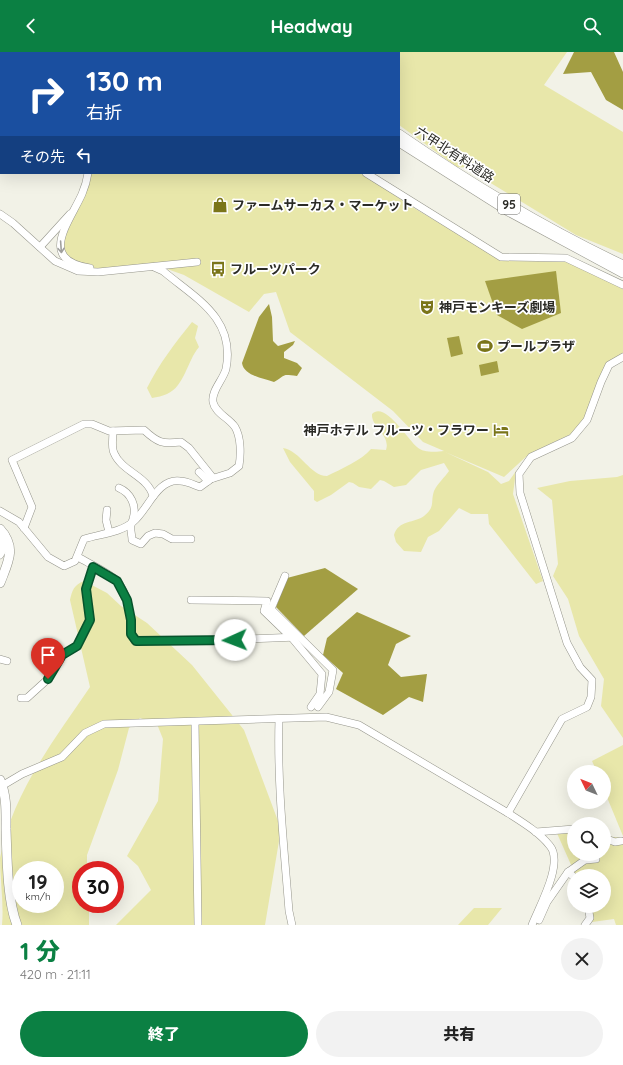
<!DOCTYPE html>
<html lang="ja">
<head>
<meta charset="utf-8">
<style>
	body { margin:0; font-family:Quicksand,"Noto Sans JP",sans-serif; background:#f2f2f2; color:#222; height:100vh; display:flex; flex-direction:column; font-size:15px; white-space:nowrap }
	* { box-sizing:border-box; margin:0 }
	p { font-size:13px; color:#767676 }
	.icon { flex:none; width:22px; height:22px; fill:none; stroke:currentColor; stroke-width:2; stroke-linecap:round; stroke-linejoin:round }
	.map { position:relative; height:873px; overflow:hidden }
	.side { display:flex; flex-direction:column; background:#fff; flex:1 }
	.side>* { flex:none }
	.banner { position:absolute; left:0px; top:0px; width:400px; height:122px; box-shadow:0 4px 16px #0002; background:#1a4fa0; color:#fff; overflow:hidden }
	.needle { width:26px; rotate:313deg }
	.tools { position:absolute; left:567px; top:713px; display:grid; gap:8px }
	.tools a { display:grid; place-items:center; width:44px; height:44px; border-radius:50%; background:#fff; box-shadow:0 4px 16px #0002; font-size:20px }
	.speed { position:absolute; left:12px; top:809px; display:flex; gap:8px; font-size:20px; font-weight:700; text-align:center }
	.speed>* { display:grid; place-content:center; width:52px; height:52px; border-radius:50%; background:#fff; box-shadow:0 4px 16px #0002; line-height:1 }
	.speed small { font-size:10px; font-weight:400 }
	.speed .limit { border:6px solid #d22; background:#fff; color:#111 }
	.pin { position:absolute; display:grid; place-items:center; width:34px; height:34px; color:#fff; margin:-41px -17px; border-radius:50% 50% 50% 0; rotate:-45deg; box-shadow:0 0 4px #0007 }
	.pin .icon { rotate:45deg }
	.me { position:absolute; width:44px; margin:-22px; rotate:268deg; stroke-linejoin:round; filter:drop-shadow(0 0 3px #0008) }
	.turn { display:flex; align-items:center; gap:14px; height:84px; padding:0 20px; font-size:18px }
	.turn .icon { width:52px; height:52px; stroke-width:2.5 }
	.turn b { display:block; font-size:28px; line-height:34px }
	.then { display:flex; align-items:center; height:38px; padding:0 20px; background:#0003; gap:8px; font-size:15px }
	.round { display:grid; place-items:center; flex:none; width:42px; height:42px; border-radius:21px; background:#f2f2f2 }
	.overview { display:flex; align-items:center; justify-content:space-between; height:68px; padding:0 20px }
	h1 { font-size:24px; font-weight:800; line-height:30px; color:#0b8043 }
	.primary-button { display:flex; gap:8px; margin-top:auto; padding:8px 20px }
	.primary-button a { flex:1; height:46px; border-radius:24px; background:#0b8043; color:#fff; font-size:16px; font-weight:800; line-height:46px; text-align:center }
	.primary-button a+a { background:#f2f2f2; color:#222 }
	header { display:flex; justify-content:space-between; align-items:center; height:52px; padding:0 20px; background:#0b8043; color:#fff; font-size:18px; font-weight:800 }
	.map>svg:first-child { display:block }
</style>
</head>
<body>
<header><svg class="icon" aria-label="back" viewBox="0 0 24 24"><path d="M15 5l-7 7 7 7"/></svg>Headway<svg class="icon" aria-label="search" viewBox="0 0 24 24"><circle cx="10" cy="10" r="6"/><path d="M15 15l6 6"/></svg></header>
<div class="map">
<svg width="623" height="873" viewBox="0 0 623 873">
	<rect width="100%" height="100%" fill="#f2f2e7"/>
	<g fill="#e8e7aa" fill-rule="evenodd">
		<polygon points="294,0 567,0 544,33 623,80 623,202 576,183 484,127 474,120 473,116 457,115 399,73 399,1"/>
		<path d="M89 121H361L414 156 503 209 567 210 623 236V303L608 312 585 368 571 382 529 402 504 425 445 400 488 420 501 432 509 429 516 419 513 442 543 529 536 532 489 472 488 462H471L459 456 439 479 428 485 421 500 404 499 396 490 394 483C398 468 415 471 424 464 436 454 430 451 434 439 437 432 445 425 449 419L444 411 421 418 406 433 394 435 384 429 380 428 371 437 359 435 353 431 349 430 331 443 317 450 314 448V439L290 410 283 396C301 399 310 424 327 424 341 417 362 408 371 397L386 398C391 383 371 375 372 362 385 349 408 388 417 395 423 401 436 400 444 399L423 390 393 359 290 280 276 240 264 242 249 260 184 223 153 212 97 218 82 216 64 201 62 190Z"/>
		<path d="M192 270 198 274 195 286 199 295C187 309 185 334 167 342 163 344 157 345 152 346L147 336C159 312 175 291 192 270Z"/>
		<polygon points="623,423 623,686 601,654 604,627 579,584 568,547 553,524 558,512 552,448 537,436 570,429 617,425"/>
		<path d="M84 529 107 541 121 554 147 571 192 613 244 678 281 777 265 873H116L151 838 138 814 127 804 158 749 163 687 157 672 140 666 129 676 118 718 87 803V818H81V852H89V873H2C4 851 0 828 0 806 12 742 54 688 90 635L70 548C72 538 74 533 84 529ZM21 818H55V852H21Z"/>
		<polygon points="623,693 623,784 604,738 604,720 597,720 592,709"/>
		<polygon points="556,779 574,781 574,802 604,802 604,784 623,786 623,873 616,873 614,867 592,870 587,854 604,854 604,824 576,824"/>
		<polygon points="474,856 502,856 488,873 458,873"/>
	</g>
	<g fill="#a39e43">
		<polygon points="574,0 614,0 623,20 623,58 606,48 591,20 563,22"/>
		<polygon points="556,219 561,261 522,277 497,263 485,229"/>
		<path d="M269 252 272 265 273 289 278 294 295 289 293 293 284 300V306L297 311 302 316 297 324C280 322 287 323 274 330 263 326 244 324 242 311L259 265Z"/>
		<polygon points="459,284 463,302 451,305 447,286"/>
		<polygon points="497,309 499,320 481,324 479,313"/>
		<polygon points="325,516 358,537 304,584 276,555 287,526"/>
		<polygon points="357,560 411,584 396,592 388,613 401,625 427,622 423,650 409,645 383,663 336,637 343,621 323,603 327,586"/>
	</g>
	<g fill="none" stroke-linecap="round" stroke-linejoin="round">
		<g stroke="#95958b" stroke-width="8">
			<g id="minor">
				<polyline points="9,0 11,1"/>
				<polyline points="139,1 140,0"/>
				<path d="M88 121C87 128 85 135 82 142 69 171 37 208 90 216"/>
				<polyline points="366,121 501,205 566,206 623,233"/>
				<polyline points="0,162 13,171 55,209 78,219 98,220 197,210"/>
				<polyline points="40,195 70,162"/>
				<path d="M113 379C113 386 111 395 114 401 122 420 148 424 153 444"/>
				<polyline points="199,420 208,429"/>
				<path d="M119 436C131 441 137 454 133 467 132 471 131 469 131 473 130 477 132 483 132 488L141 492 148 484 155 481 163 482 172 487H191"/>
				<polyline points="107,458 106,468 109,480"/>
				<path d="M0 459 19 470 48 505 64 514 75 509 84 487C99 482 120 481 133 470 148 458 157 426 180 429 187 429 194 433 200 435L211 427 230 421 239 414C241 402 241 385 235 375 229 366 215 361 213 350 211 339 223 328 226 317 236 266 195 246 163 219L154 215"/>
				<path d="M24 476 32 455 12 408 84 372H92L109 379 144 378C158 391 162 392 181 390L189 396 213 426"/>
				<polyline points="0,503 3,498 2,485 5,482"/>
				<path d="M78 505C88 511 111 522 117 529 129 543 131 566 131 582L136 589H192L298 585"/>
				<polyline points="285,524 271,557 333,618 329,640 318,655"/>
				<polyline points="191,548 267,549 264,559 292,586 322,622 320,642 311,655"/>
				<polyline points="0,607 7,609"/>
				<polyline points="21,646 27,646 48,627 62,603 77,594 90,568 86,537 93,515"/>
				<path d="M279 667C277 731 284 795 289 859L292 873"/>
				<polyline points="195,670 198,873"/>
				<polyline points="0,735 22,722 62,705 85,681 104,672 326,665 359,673 508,761 562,667 587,655 591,645 592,628 580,615 567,591 520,441 519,422 531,405 572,386 587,368 601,330 609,313 623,305"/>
				<path d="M508 761C522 770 539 780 550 794 564 811 539 855 532 873"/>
				<polyline points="536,780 574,777"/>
				<polyline points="604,786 615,790 621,789"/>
				<polyline points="568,820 585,808 596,807"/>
				<polyline points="539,868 547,850 568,820 574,825"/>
				<polyline points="585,873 590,866 588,854"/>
			</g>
		</g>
		<g stroke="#95958b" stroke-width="10">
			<g id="major">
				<polyline points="85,0 85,1"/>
				<polyline points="262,0 264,1"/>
				<polyline points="281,0 282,1"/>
				<polyline points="77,1 77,0"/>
				<path d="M399 82C470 131 545 176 623 213"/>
				<polyline points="399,90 508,159 623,221"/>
				<path d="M0 477C17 496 8 510 0 531"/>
				<path d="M0 728C7 744 6 761 6 777 7 804 7 848 17 873"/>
			</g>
		</g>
		<use href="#minor" stroke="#fff" stroke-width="7"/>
		<use href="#major" stroke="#fff" stroke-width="9"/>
	</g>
	<defs><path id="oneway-shaft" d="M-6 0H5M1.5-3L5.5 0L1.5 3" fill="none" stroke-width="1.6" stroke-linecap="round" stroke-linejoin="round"/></defs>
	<use stroke="#a0a09d" href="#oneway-shaft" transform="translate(61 195) rotate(86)"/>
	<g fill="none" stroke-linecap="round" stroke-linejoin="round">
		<g stroke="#07532c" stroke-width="10">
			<polyline id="route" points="48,627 62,603 77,594 90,568 86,537 93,515 117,529 127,548 131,568 131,582 136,589 235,588"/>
		</g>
		<use href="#route" stroke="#0b8043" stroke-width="7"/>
	</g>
	<defs>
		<g id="shop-bare" transform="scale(1.2)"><path d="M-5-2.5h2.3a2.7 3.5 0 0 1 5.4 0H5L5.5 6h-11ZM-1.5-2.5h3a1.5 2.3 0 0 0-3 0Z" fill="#7a7519" stroke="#fff" stroke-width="2.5" paint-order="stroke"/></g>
		<g id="bus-bare" transform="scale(1.2)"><path d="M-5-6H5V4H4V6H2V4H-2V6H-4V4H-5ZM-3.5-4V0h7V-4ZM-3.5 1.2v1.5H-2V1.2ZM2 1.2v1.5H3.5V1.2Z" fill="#7a7519" stroke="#fff" stroke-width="2.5" paint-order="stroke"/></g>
		<g id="theatre-bare" transform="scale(1.2)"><path d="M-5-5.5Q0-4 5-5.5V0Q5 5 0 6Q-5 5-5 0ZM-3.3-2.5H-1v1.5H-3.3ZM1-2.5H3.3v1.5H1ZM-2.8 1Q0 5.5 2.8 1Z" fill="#7a7519" stroke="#fff" stroke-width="2.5" paint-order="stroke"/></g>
		<g id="stadium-bare" transform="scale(1.2)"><path d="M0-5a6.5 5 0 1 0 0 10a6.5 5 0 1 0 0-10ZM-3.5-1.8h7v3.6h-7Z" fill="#7a7519" stroke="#fff" stroke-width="2.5" paint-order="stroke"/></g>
		<g id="hotel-bare" transform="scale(1.2)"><path d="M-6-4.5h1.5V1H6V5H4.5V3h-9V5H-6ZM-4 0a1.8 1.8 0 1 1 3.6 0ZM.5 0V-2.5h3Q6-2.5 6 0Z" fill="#7a7519" stroke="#fff" stroke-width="2.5" paint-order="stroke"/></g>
	</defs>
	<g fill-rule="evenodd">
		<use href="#shop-bare" x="220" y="153"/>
		<use href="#bus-bare" x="218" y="217"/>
		<use href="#theatre-bare" x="427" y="255"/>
		<use href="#stadium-bare" x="485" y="294"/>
		<use href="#hotel-bare" x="501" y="378"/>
	</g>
	<g text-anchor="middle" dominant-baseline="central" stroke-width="3.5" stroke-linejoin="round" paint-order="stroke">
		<rect fill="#fff" stroke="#6b6b67" stroke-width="1" x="498" y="142" width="22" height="20" rx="3"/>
		<g font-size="12" font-weight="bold" fill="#2b2b26">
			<text x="509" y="152">95</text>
		</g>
		<g font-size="13" fill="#2b2b26" stroke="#fff">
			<text transform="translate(455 102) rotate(33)">六甲北有料道路</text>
		</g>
		<g font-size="13" font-weight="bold" fill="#2b2b26" stroke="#fff" text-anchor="start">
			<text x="232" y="153">ファームサーカス・マーケット</text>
			<text x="230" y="217">フルーツパーク</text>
			<text x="439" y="255">神戸モンキーズ劇場</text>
			<text x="497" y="294">プールプラザ</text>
			<text x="489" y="378" text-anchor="end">神戸ホテル フルーツ・フラワー</text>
		</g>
	</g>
</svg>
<div class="tools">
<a><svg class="needle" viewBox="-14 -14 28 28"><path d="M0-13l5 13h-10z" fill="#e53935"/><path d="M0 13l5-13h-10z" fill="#767676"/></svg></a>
<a><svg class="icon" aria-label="search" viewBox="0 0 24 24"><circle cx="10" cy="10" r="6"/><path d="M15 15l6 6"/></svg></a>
<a><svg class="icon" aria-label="layers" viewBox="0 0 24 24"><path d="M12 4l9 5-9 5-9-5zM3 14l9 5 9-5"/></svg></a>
</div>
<div class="speed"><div>19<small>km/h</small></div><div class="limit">30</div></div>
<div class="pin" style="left:48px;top:627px;background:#d93025"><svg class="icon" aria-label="arrive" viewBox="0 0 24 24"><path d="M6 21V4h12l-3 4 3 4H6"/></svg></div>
<svg class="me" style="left:235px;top:588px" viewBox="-20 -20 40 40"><circle r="19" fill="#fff"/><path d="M0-13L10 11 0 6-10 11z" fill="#0b8043"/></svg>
<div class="banner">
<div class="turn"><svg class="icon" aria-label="right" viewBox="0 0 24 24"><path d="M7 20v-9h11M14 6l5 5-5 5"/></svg><div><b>130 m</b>右折</div></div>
<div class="then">その先<svg class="icon" aria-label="left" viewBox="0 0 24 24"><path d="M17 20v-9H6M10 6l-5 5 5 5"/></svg></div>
</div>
</div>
<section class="side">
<div class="overview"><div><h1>1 分</h1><p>420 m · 21:11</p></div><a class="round"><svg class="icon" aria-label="close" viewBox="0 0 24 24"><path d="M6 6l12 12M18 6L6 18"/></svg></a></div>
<div class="primary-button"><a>終了</a><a>共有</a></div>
</section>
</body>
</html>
